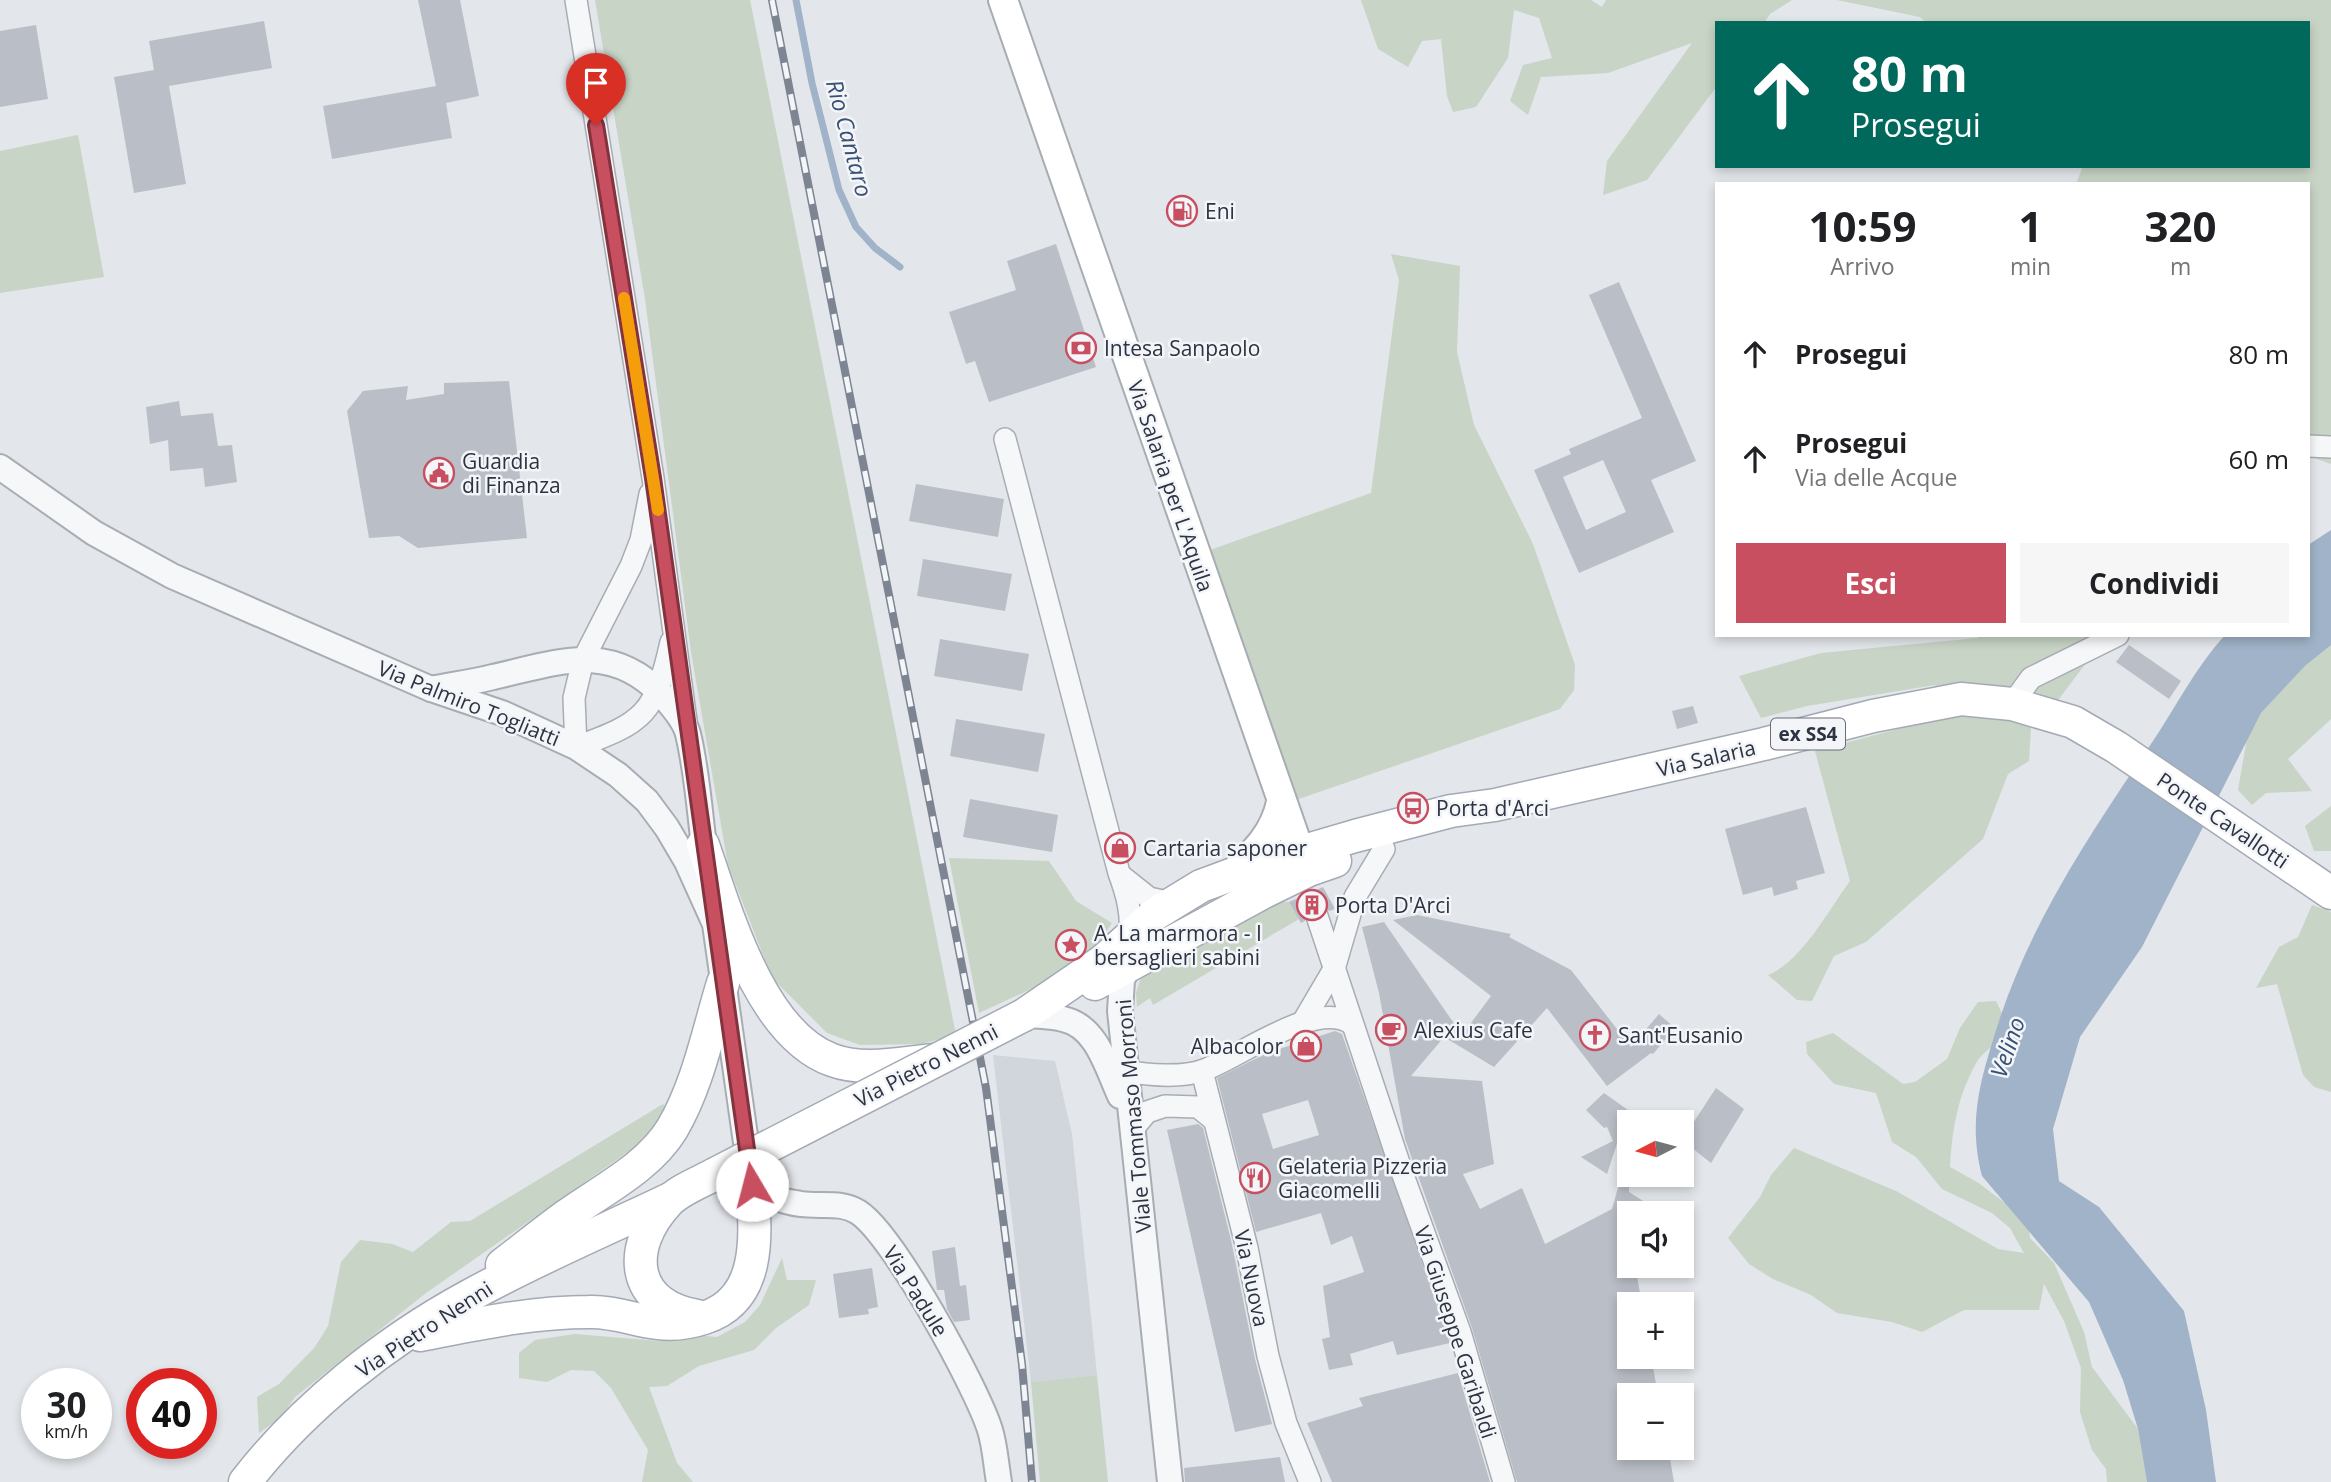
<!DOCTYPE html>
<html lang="it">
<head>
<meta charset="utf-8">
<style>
	body { margin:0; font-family:"Open Sans",sans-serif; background:#f6f6f6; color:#202124; height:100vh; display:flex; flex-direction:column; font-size:26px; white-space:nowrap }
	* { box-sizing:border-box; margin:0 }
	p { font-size:23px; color:#757577 }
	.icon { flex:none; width:38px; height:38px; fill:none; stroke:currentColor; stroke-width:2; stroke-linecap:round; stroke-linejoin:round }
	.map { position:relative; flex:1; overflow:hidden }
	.panel { position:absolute; left:1715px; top:182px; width:595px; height:455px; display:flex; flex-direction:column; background:#fff; border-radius:0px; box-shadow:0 4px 10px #0003 }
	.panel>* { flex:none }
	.hud { position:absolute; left:1715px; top:21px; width:595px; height:147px; border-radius:0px; box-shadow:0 4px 10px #0003; background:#00695c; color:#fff; overflow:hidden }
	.needle { width:46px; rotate:264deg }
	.controls { position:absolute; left:1617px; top:1110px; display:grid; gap:14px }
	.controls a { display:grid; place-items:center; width:77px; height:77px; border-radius:0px; background:#fff; box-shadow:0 4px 10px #0003; font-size:35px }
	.speed { position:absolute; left:21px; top:1368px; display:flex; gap:14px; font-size:35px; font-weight:700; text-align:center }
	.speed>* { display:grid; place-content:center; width:91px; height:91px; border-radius:50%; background:#fff; box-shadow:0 4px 10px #0003; line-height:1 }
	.speed small { font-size:18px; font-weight:400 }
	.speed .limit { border:10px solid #d22; background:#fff; color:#111 }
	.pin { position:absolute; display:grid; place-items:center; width:60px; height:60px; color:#fff; margin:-72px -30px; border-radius:50% 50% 50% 0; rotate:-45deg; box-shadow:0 0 7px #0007 }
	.pin .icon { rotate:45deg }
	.me { position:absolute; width:77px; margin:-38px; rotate:352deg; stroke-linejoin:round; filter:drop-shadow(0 0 5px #0008) }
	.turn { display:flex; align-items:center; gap:24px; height:147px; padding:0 21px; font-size:32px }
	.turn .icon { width:91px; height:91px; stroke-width:2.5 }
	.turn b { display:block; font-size:49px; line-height:60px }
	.eta { display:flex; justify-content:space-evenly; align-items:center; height:119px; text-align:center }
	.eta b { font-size:42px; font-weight:700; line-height:49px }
	.primary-button { display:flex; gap:14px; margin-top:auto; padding:14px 21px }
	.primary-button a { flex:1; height:80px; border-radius:0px; background:#c84f60; color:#fff; font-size:28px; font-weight:700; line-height:80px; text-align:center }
	.primary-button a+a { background:#f6f6f6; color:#202124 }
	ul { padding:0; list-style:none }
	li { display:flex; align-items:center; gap:21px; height:105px; padding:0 21px }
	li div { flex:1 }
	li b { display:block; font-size:26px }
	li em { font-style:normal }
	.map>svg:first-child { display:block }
</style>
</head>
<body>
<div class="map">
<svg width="2331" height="1482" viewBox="0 0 2331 1482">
	<rect width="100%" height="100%" fill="#e3e6ea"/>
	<polygon fill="#d1d5dc" points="993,1055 1055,1061 1072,1134 1097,1375 1031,1382"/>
	<g fill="#c8d4c5">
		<polygon points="595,0 750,0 956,1035 921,1044 860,1045 827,1033 772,978 728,865 691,652 645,299"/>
		<polygon points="1361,0 1591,0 1602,7 1606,0 1792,0 1770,14 1764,23 1717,23 1717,86 1647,180 1603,195 1607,161 1692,43 1608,73 1541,77 1528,115 1510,101 1523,65 1552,58 1539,18 1514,10 1508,58 1476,107 1453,112 1447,96 1441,39 1422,41 1408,67 1378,49"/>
		<polygon points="1837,0 2331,0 2331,464 2308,456 2308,184 2076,184 2083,166 2308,166 2308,23 1927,23 1920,17"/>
		<polygon points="78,135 104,277 0,293 0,151"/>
		<polygon points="1391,254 1460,266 1457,352 1474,425 1533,544 1575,665 1574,690 1560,709 1290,802 1210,550 1371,493 1399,280"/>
		<polygon points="2331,604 2331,719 2288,759 2312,791 2266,793 2252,805 2238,790 2247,738 2261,713 2306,665"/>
		<path d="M1981 635H2107L2059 699 2031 727 2029 761 2008 774 1983 839 1866 942 1834 956 1812 1001 1797 1000 1768 975C1802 961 1828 911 1850 881L1815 751 1947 716 1935 685 1807 706 1761 718 1739 676 1821 653 1977 638Z"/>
		<polygon points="2331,806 2331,851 2314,851 2305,826"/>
		<polygon points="949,858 1049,861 1076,901 1112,923 1085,964 979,1013"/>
		<polygon points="1268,901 1289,902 1299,919 1153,1005 1150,998 1137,1007 1136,993 1141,977"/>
		<polygon points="2312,905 2331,912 2331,1092 2314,1087 2303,1075 2277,984 2256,988 2279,947 2298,937"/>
		<path d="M1996 1001 2010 1030C2002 1038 1982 1054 1978 1060 1958 1093 1952 1130 1950 1167L1977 1182 2028 1220 2030 1238 2054 1263 2084 1332 2092 1367 2138 1429 2147 1482H2107L2106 1469 2092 1450 2080 1412 2081 1368 2064 1321 2044 1284 2039 1310H1964L1922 1332 1892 1322 1837 1313 1811 1295 1773 1279 1749 1264 1728 1238 1760 1197 1771 1175 1794 1148 1896 1191 1998 1249 2024 1253 2010 1228 1992 1213 1942 1189 1916 1157 1892 1142 1876 1093 1834 1084 1807 1054 1806 1042 1833 1033 1903 1084 1915 1082 1947 1059 1960 1028 1978 1002Z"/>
		<polygon points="663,1104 669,1111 645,1140 426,1293 295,1397 281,1417 259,1433 257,1397 279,1384 315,1347 328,1326 341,1262 360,1240 392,1244 413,1252 451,1222 470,1221"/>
		<polygon points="782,1258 787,1280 816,1280 809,1305 776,1328 754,1350 699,1366 667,1386 649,1387 677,1463 693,1482 642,1482 648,1450 611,1388 594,1371 571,1370 547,1382 519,1378 519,1353 535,1340 575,1334 659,1341 675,1333 717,1337 745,1322 760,1305"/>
		<polygon points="1097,1375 1108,1482 1040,1482 1031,1382"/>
	</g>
	<path fill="#a0b3c8" d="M2331 530V645L2306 665 2261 713 2142 947 2080 1037 2053 1129 2059 1181 2099 1207 2184 1311 2206 1410 2216 1482H2147L2138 1429 2123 1380 2089 1302 1982 1176C1969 1126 1978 1088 1993 1040 2026 928 2088 837 2153 741 2177 705 2196 667 2225 635H2308V545Z"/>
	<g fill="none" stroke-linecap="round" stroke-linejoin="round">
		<polyline stroke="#a0b3c8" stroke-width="7" points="796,0 812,83 839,190 856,227 875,248 900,267"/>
	</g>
	<g fill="#babfc7" fill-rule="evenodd">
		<polygon points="418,0 460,0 479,96 446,103 452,138 332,159 323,106 436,86"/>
		<polygon points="264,21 272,68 169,86 186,184 134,193 114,77 154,70 149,41"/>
		<polygon points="36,25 48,99 0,107 0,31"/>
		<polygon points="1056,244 1096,367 989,402 975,361 966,364 949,312 1016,290 1007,261"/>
		<path d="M1619 282 1696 461 1651 480 1674 532 1579 573 1534 470 1571 454 1569 449 1642 418 1589 295ZM1603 460 1626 512 1586 530 1563 477Z"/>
		<polygon points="509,381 527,538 418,548 399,536 369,538 347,411 363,391 408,386 406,400 444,394 444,383"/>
		<polygon points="179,401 181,416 213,413 218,446 232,445 237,482 205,487 203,468 170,471 168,440 150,444 146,407"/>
		<polygon points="916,484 1004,499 998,537 909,521"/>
		<polygon points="923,559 1012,574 1005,611 917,596"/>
		<polygon points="940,639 1029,654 1022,691 934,676"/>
		<polygon points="2129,645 2181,681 2169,699 2116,662"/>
		<polygon points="1693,706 1698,723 1677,729 1672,711"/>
		<polygon points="956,719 1045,734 1038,772 950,756"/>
		<polygon points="970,799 1058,815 1052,852 963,837"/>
		<polygon points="1806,807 1825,873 1796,881 1798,889 1774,896 1772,887 1743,895 1725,829"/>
		<polygon points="1323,887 1335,909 1329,911 1320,903 1312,904 1307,908 1305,921 1301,923 1289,902"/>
		<polygon points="1417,915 1511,934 1509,937 1571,970 1631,1047 1659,1014 1675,1028 1653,1054 1651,1053 1607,1086 1547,1008 1494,1067 1444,1037 1411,1076 1482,1081 1494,1164 1463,1174 1480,1209 1522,1188 1545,1244 1612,1209 1624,1166 1629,1167 1629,1192 1662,1213 1629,1213 1629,1265 1635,1265 1642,1304 1629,1304 1629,1356 1651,1356 1658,1395 1629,1395 1629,1447 1668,1447 1674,1482 1517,1482 1472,1328 1405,1139 1379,993 1362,927 1384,922 1462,1035 1491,996 1393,920"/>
		<path d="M1335 1031 1342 1034 1450 1343 1397 1355 1393 1341 1350 1354 1353 1365 1329 1370 1322 1339 1330 1337 1323 1286 1364 1272 1352 1236 1331 1245 1321 1213 1256 1232 1217 1078 1267 1053ZM1308 1100 1319 1135 1273 1149 1262 1114Z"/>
		<polygon points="1716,1088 1744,1109 1711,1163 1682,1140"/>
		<polygon points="1604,1093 1628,1110 1607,1174 1581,1157 1613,1141 1607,1127 1604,1128 1586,1110"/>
		<polygon points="1198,1124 1203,1128 1231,1240 1255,1359 1272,1424 1235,1432 1167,1130"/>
		<polygon points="955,1247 960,1286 966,1285 970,1320 954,1322 947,1309 944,1290 937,1290 932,1251"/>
		<polygon points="872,1268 878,1307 868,1309 869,1314 839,1318 833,1274"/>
		<polygon points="1458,1373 1490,1482 1332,1482 1307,1423 1363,1406 1359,1398"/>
		<polygon points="1280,1457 1285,1482 1185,1482 1184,1468"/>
	</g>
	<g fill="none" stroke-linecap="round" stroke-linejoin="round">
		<polyline stroke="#bec2c8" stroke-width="21" stroke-dasharray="21 10" stroke-linecap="butt" points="1310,893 1317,916"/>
		<g stroke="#a8adb4" stroke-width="24">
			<g id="minor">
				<polyline points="576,0 653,478 687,728"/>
				<path d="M1005 439 1119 873C1127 895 1132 913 1130 936"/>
				<polyline points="2308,446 2331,447"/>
				<path d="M650 494 641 540 631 566 583 660 574 698 576 747C644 723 655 714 671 642"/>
				<polyline points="2012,704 2031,678 2118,635"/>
				<polyline points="1120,875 1149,898 1172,903"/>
				<polyline points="1317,916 1403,1175 1460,1332 1504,1482"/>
				<polyline points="1304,1020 1334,969 1355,897 1384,849"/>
				<path d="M1125 1071C1148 1075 1182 1078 1204 1070 1240 1057 1317 998 1352 1024"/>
				<polyline points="1202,1071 1247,1248 1268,1356 1286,1423 1310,1482"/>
				<polyline points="1132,1130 1147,1112 1165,1106 1198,1107 1214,1120"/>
			</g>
		</g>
		<g stroke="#a8adb4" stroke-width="28">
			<g id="tertiary">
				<path d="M0 467 94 533 172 576 431 689 502 713 576 747 618 775 647 801 667 828 687 862 715 924 752 1185C768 1195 782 1202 801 1204 821 1207 841 1201 858 1212 893 1234 977 1388 990 1430 995 1446 996 1465 999 1482"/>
				<path d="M431 689C451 685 473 682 493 677 556 663 610 640 662 695 671 705 685 721 688 734 698 775 700 820 706 861"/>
				<polyline points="1132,959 1122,980 1120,1011 1170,1482"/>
				<path d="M1024 1015C1037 1016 1051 1016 1063 1019 1097 1026 1107 1068 1120 1096"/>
			</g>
		</g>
		<g stroke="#a8adb4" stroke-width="32">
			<g id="secondary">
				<polyline points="1003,0 1300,852"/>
				<path d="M1233 873C1255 852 1275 833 1281 802"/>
			</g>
		</g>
		<g stroke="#a3aab5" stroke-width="35">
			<g id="primary">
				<path d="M703 845C726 911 760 1034 832 1060 864 1072 901 1063 934 1060"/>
				<polyline points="1095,984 1264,892 1309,870 1335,861"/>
				<polyline points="1024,1015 1103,961 1155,914 1201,886 1263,863 1355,836 1451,811 1495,805 1764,744 1873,716 1961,699 2012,704 2073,722 2116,747 2331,893"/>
				<path d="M502 1265C523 1249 544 1232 566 1216 602 1190 648 1168 672 1129 698 1085 708 1032 723 983"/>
				<path d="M697 1316C630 1304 626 1247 668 1202 679 1190 701 1182 715 1174"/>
				<path d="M420 1335C477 1324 531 1312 589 1312 612 1311 634 1320 657 1323 674 1325 689 1323 704 1318 762 1299 756 1235 752 1185"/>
				<path d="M245 1482C303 1407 386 1341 469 1296 534 1260 603 1231 670 1199"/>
			</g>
		</g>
		<use href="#minor" stroke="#f6f7f9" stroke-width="21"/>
		<use href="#tertiary" stroke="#f6f7f9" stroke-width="24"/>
		<use href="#secondary" stroke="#fff" stroke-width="28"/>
		<use href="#primary" stroke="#fff" stroke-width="32"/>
		<g stroke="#7d8593" stroke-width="8">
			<polyline id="rail" points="772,0 986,1088 1022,1364 1032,1482"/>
		</g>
		<use href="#rail" stroke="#f3f5f8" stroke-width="5" stroke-dasharray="16" stroke-linecap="butt"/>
		<g stroke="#a3aab5" stroke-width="35" stroke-linecap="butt">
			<polyline id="primary-bridge" points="715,1174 1024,1015"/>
		</g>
		<use href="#primary-bridge" stroke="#fff" stroke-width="32"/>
	</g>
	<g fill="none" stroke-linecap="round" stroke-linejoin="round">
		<g stroke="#82333e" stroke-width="18">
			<polyline id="route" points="596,125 653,478 752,1185"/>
		</g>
		<use href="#route" stroke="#c84f60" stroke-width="12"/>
		<polyline stroke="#f59e0b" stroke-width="12" points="624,298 658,510"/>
	</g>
	<defs>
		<g id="fuel-ring" transform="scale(1.575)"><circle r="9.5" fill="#f3f5f8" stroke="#c84f60" stroke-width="1.5"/><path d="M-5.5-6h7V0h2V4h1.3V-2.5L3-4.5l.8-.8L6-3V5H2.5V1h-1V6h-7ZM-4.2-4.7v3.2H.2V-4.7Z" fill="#c84f60"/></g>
		<g id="bank-ring" transform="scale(1.575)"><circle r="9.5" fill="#f3f5f8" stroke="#c84f60" stroke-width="1.5"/><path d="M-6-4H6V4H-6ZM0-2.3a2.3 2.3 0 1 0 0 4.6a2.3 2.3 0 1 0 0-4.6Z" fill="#c84f60"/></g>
		<g id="civic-ring" transform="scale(1.575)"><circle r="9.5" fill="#f3f5f8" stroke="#c84f60" stroke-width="1.5"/><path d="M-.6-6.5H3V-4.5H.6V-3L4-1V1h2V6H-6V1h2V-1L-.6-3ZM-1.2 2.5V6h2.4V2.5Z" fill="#c84f60"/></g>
		<g id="bus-ring" transform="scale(1.575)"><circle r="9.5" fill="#f3f5f8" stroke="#c84f60" stroke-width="1.5"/><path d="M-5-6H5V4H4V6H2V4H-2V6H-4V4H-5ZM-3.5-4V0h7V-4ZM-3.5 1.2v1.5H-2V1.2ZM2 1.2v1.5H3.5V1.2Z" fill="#c84f60"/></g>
		<g id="shop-ring" transform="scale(1.575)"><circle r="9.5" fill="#f3f5f8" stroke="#c84f60" stroke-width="1.5"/><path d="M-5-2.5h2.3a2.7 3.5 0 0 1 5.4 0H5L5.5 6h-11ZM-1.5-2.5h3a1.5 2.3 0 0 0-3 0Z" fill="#c84f60"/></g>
		<g id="building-ring" transform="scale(1.575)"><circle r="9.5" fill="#f3f5f8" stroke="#c84f60" stroke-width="1.5"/><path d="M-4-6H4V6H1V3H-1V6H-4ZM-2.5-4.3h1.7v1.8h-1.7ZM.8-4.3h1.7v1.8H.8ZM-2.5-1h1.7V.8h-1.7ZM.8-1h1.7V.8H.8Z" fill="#c84f60"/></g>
		<g id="sight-ring" transform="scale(1.575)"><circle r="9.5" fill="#f3f5f8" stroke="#c84f60" stroke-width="1.5"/><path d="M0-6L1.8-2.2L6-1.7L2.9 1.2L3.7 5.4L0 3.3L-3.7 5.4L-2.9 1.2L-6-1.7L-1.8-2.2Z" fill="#c84f60"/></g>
		<g id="cafe-ring" transform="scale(1.575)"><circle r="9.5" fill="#f3f5f8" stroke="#c84f60" stroke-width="1.5"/><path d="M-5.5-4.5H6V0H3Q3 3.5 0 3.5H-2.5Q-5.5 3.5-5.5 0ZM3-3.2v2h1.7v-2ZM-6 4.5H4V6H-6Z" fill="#c84f60"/></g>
		<g id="church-ring" transform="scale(1.575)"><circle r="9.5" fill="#f3f5f8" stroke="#c84f60" stroke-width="1.5"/><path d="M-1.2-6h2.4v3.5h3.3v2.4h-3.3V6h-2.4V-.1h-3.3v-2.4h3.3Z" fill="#c84f60"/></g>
		<g id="restaurant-ring" transform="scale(1.575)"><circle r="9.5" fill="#f3f5f8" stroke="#c84f60" stroke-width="1.5"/><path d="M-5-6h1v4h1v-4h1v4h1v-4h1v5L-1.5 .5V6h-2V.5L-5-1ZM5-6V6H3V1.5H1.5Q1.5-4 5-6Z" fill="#c84f60"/></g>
	</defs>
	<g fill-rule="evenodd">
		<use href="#fuel-ring" x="1182" y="211"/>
		<use href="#bank-ring" x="1081" y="348"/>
		<use href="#civic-ring" x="439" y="473"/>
		<use href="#bus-ring" x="1413" y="808"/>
		<use href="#shop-ring" x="1120" y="848"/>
		<use href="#building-ring" x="1312" y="905"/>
		<use href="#sight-ring" x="1071" y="945"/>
		<use href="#cafe-ring" x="1391" y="1030"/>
		<use href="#church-ring" x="1595" y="1035"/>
		<use href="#shop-ring" x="1306" y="1046"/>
		<use href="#restaurant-ring" x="1255" y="1178"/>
	</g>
	<g text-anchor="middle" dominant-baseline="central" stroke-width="5" stroke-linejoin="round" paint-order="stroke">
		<rect fill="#f3f5f8" stroke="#686d79" stroke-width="2" x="1771" y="718.5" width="74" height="31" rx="5"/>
		<g font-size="19" font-weight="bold" fill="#2c3342">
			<text x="1808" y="734">ex SS4</text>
		</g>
		<g font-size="21" fill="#2c3342" stroke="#f3f5f8" text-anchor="start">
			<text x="1205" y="211">Eni</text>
			<text x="1104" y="348">Intesa Sanpaolo</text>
			<text x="462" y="461">Guardia<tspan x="462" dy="24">di Finanza</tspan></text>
			<text x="1436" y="808">Porta d'Arci</text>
			<text x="1143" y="848">Cartaria saponer</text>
			<text x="1335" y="905">Porta D'Arci</text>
			<text x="1094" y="933">A. La marmora - I<tspan x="1094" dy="24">bersaglieri sabini</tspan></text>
			<text x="1414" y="1030">Alexius Cafe</text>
			<text x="1618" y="1035">Sant'Eusanio</text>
			<text x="1283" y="1046" text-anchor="end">Albacolor</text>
			<text x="1278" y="1166">Gelateria Pizzeria<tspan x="1278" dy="24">Giacomelli</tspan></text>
		</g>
		<g font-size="21" fill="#2c3342" stroke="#f3f5f8">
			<text transform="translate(1171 486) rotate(71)">Via Salaria per L'Aquila</text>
			<text transform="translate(469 703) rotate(22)">Via Palmiro Togliatti</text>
			<text transform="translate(1706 758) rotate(-13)">Via Salaria</text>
			<text transform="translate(2223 820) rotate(34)">Ponte Cavallotti</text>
			<text transform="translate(926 1065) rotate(-27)">Via Pietro Nenni</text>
			<text transform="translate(1133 1116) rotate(-95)">Viale Tommaso Morroni</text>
			<text transform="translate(1252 1278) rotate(78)">Via Nuova</text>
			<text transform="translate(916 1291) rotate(58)">Via Padule</text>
			<text transform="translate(424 1329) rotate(-33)">Via Pietro Nenni</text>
			<text transform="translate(1456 1332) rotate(72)">Via Giuseppe Garibaldi</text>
		</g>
		<g font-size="23" font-style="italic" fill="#385174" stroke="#f3f5f8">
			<text transform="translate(850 138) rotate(75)">Rio Cantaro</text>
			<text transform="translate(2007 1047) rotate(-71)">Velino</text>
		</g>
	</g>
</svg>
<div class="controls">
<a><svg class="needle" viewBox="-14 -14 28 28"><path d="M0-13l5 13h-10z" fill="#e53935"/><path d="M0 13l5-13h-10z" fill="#757577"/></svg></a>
<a><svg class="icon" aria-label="sound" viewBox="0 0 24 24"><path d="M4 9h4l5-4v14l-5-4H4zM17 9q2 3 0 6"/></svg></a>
<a>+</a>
<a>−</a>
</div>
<div class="speed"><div>30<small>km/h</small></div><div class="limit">40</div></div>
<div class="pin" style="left:596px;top:125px;background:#d93025"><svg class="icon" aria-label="arrive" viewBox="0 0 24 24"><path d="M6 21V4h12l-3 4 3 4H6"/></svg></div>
<svg class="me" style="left:752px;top:1185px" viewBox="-20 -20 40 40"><circle r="19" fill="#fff"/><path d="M0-13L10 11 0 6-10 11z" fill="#c84f60"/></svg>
<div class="hud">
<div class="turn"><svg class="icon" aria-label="ahead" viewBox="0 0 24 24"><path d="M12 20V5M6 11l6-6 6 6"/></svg><div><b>80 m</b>Prosegui</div></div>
</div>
<section class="panel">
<div class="eta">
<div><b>10:59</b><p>Arrivo</p></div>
<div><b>1</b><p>min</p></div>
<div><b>320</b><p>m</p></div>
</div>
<ul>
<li><svg class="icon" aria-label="ahead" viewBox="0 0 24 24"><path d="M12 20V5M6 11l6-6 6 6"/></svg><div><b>Prosegui</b></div><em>80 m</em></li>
<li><svg class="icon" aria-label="ahead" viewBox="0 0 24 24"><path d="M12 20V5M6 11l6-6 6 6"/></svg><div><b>Prosegui</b><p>Via delle Acque</p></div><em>60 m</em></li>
</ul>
<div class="primary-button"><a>Esci</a><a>Condividi</a></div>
</section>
</div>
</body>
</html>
